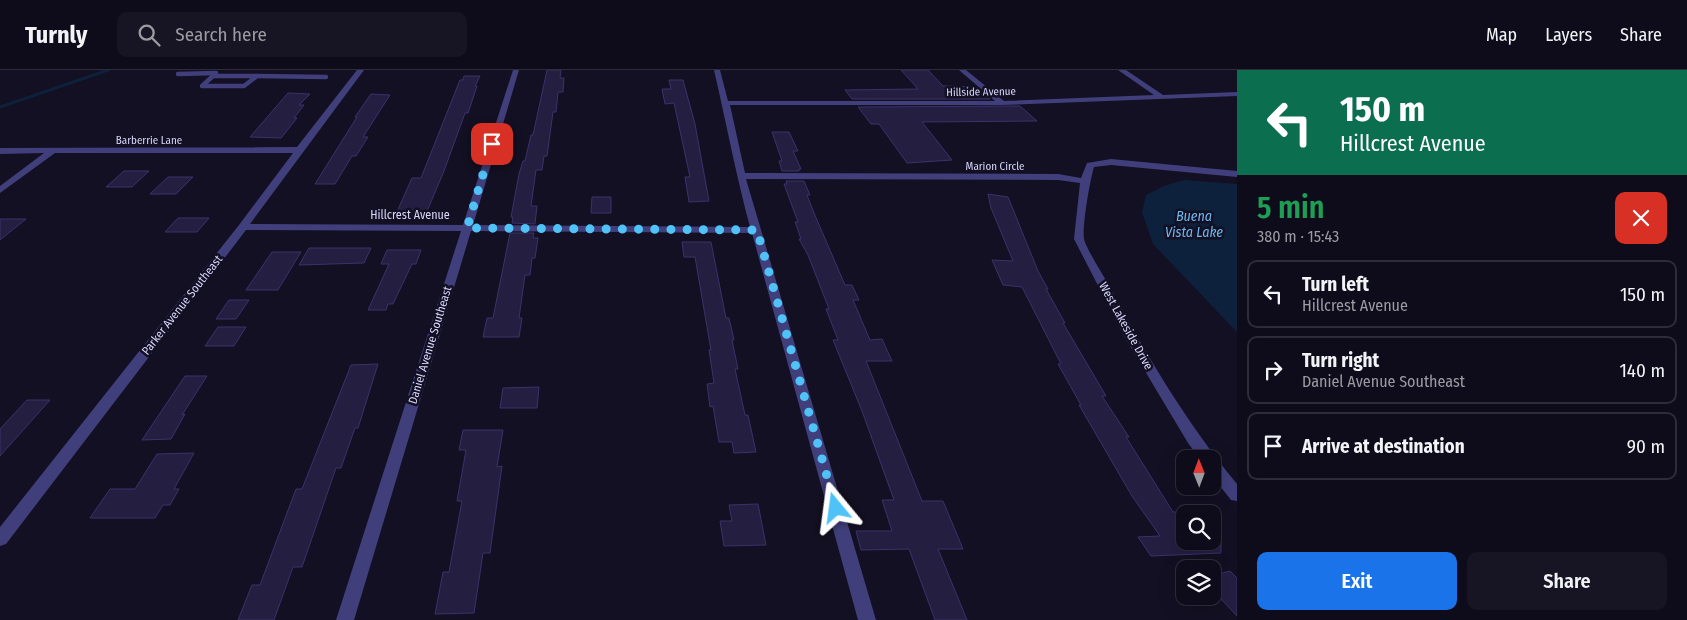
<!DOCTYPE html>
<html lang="en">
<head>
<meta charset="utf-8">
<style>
	body { margin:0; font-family:"Fira Sans Condensed",sans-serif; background:#171523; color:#f1f3f6; height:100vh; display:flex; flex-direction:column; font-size:19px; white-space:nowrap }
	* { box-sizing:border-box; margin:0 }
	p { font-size:16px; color:#9b9ba2 }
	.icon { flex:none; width:28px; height:28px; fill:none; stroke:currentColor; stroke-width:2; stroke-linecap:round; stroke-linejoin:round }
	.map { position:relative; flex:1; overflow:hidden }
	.sheet { display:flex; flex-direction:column; background:#0e0c1a; width:450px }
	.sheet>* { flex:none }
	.guide { background:#0b6e4f; color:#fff; overflow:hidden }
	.needle { width:32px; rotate:359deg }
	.tools { position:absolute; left:1176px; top:380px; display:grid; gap:10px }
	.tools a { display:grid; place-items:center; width:45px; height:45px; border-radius:10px; background:#0e0c1a; box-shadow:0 5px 20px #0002,0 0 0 1px #2e2c39; font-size:25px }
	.pin { position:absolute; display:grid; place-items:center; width:42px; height:42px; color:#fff; margin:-21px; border-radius:10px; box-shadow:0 2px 8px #0006 }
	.me { position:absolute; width:55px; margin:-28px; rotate:344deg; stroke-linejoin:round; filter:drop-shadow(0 0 4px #0008) }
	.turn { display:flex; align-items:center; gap:18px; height:105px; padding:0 20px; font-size:22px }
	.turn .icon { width:65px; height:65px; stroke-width:2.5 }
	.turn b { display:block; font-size:35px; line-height:42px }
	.round { display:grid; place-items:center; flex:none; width:52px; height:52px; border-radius:10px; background:#171523 }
	.headline { display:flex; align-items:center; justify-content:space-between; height:85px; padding:0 20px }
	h1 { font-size:30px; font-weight:600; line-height:38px; color:#1e9e55 }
	.action { display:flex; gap:10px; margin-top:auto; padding:10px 20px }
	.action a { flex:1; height:58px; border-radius:10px; background:#1a73e8; color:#fff; font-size:20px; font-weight:600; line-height:58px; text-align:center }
	.action a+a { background:#171523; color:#f1f3f6 }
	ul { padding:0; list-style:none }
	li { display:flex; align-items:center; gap:15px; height:68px; margin:0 10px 8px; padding:0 10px; border:2px solid #2e2c39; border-radius:10px }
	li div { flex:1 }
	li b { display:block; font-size:19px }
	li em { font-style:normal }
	header { display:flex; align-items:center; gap:30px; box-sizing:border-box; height:70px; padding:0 25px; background:#0e0c1a; border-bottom:1px solid #2e2c39 }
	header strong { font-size:24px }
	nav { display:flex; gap:28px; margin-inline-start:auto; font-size:18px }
	.search { width:350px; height:45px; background:#171523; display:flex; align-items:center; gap:12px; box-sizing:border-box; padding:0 18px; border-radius:10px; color:#9b9ba2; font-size:19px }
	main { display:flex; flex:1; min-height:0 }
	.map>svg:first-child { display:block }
</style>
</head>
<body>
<header>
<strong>Turnly</strong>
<div class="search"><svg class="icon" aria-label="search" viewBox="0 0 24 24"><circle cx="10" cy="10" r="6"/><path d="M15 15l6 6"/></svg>Search here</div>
<nav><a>Map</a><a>Layers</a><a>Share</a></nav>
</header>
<main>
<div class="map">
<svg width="1237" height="550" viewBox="0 0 1237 550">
	<rect width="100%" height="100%" fill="#121022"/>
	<polygon fill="#0e213c" points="1184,110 1237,114 1237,262 1153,174 1142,142 1146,125 1164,116"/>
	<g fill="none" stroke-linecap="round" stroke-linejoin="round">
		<polyline stroke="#0e213c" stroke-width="3" points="0,37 108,0"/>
	</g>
	<g fill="#241e41" stroke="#3b326b">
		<polygon points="547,0 561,0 560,8 564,8 563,22 558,22 556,42 553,42 547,86 544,86 542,100 536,100 531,136 537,136 535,154 512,153 513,147 511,147 519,104 523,91 525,91 531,65 533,65"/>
		<polygon points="901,0 928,0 943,16 976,17 990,29 852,29 845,20 918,19"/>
		<polygon points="464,6 480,6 475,16 477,16 468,43 465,43 444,101 425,146 395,146 412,108 421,108 460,10 463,10"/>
		<polygon points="669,10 683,10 695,54 709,131 689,132 685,107 690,107 674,33 665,34 662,19 671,19"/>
		<polygon points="288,23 310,24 299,35 304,35 294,48 297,48 281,68 250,67"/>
		<polygon points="371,24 390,25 363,67 368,67 356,86 352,86 335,114 315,114 357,47 355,47"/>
		<polygon points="1020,36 1037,51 922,52 952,90 907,93 879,54 871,54 858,37"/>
		<polygon points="772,62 789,62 798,81 793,81 801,99 799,99 799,101 782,101 779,91 782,91"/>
		<polygon points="124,101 149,101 132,117 106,117"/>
		<polygon points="168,107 193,107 176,124 150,124"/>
		<polygon points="786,111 804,111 810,125 807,125 814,143 845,215 852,215 859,230 853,230 870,270 882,269 892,291 866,291 922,431 943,431 963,479 938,479 967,550 935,550 909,479 861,480 856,461 892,461 882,430 894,430 862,341 833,270 838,270 826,239 829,239 808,185 799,169 801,169 795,152 798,152 784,114 787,114"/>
		<polygon points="988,124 1008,127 1038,201 1048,219 1046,219 1065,253 1063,253 1106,326 1102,326 1129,367 1126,367 1173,442 1177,442 1185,453 1185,471 1221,471 1221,483 1151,486 1138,467 1160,466 1132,426 1079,335 1081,335 1058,294 1061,294 1022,217 1003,215 992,190 1013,191 991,138"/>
		<polygon points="592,127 611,127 611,143 591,143"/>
		<polygon points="178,148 209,148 197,162 165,162"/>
		<polygon points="0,149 26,149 0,170"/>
		<polygon points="510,163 534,163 533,168 538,168 535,188 532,188 530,205 525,205 519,248 522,248 519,267 483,267 487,248 493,248"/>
		<polygon points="682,172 711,172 726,248 729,248 734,270 732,270 738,299 735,299 745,345 748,345 756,382 734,383 732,372 719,372 713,336 710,337 707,314 714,313 709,280 711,280 695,187 684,187"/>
		<polygon points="309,178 371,178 364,193 299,195"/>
		<polygon points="387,180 421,180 416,194 412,194 393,234 388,234 386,240 368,240 389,194 381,194"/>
		<polygon points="272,182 301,182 278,220 246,220"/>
		<polygon points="229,230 249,230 236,249 216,249"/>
		<polygon points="218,257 246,257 234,276 205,276"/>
		<polygon points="378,294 358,358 355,358 341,398 336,398 302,497 293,497 274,550 238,550 252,515 260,515 296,419 302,419 351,295"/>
		<polygon points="185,306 207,306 182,345 185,344 171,369 142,370"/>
		<polygon points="539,317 537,338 500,338 503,318"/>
		<polygon points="27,330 50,330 0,386 0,359"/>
		<polygon points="463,360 503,360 497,397 502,396 490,483 483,483 474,543 435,544 443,502 449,502 462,431 457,431 466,380 459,380"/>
		<polygon points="194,383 174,419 179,419 170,435 163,435 155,448 90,448 110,419 135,419 157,384"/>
		<polygon points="758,434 766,475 724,476 720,451 732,451 729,435"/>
		<polygon points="1230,501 1237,508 1237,546 1220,528 1212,531 1212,506"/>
	</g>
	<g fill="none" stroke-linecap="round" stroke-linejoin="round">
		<g stroke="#403f7c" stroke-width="4.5">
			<polyline points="178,4 216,3 214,4"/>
			<polygon points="213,6 257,6 244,16 202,16"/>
			<polyline points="257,6 326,7"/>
		</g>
		<path fill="#403f7c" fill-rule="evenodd" d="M357 0H364L250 154 463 155 513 0H519L473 155 750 157C736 105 726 52 714 0H720L728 31H995L959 0H966L1004 31 1154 25 1118 0H1126L1163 25 1237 22V26L1002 35H730L745 103 1058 104 1081 108 1087 93 1111 89 1237 101V107L1111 95 1094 97C1090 110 1082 156 1084 169 1086 178 1102 203 1107 212 1145 283 1186 352 1237 414V431L1231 430 1212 406V389H1200L1188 373 1124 266 1074 169 1080 113 1058 110 746 109 876 550H858L752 163 471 161 354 550H336L461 161 246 160 6 474 0 476V457L239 155 293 83H55L0 123V116L44 83 0 84V78L297 77Z"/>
	</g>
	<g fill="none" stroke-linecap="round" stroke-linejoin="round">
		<polyline stroke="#4fc3f7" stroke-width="9" stroke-dasharray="0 16.2" points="492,74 467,158 757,160 836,438"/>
	</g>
	<g text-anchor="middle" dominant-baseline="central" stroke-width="5" stroke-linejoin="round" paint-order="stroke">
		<g font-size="11" fill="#d8d5fb" stroke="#121022">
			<text transform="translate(981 22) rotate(-1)">Hillside Avenue</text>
			<text x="149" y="70">Barberrie Lane</text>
			<text x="995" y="96">Marion Circle</text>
		</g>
		<g font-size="12" fill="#d8d5fb" stroke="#121022">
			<text x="410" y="145">Hillcrest Avenue</text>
			<text transform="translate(182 235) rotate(-52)">Parker Avenue Southeast</text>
			<text transform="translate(1126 256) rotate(61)">West Lakeside Drive</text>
			<text transform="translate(430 275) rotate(-73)">Daniel Avenue Southeast</text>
		</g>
		<g font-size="14" font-style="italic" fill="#6db8f1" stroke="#121022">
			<text x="1194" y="146">Buena<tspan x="1194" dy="16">Vista Lake</tspan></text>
		</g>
	</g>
</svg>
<div class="tools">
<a><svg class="needle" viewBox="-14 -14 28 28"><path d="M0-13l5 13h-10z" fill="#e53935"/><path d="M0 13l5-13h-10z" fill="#9b9ba2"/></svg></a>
<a><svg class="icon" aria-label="search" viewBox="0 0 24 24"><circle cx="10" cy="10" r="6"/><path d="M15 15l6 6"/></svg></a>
<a><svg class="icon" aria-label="layers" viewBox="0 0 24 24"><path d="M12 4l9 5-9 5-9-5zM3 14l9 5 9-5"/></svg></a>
</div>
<div class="pin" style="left:492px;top:74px;background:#d93025"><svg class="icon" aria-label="arrive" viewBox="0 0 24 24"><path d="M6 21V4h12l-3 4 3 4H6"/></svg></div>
<svg class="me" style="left:836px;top:438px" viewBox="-20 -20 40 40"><path d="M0-17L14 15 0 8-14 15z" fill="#4fc3f7" stroke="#fff" stroke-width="4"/></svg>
</div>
<section class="sheet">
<div class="guide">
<div class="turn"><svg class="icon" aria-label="left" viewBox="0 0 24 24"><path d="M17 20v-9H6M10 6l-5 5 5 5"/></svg><div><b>150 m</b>Hillcrest Avenue</div></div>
</div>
<div class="headline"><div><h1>5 min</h1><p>380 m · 15:43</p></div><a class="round" style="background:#d93025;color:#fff"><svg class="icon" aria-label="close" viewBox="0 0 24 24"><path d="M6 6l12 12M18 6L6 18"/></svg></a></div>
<ul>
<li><svg class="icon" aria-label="left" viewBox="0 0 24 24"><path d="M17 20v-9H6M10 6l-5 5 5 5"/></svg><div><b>Turn left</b><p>Hillcrest Avenue</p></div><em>150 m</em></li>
<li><svg class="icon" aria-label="right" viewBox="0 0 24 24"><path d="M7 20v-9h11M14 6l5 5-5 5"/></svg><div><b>Turn right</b><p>Daniel Avenue Southeast</p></div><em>140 m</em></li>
<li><svg class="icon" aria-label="arrive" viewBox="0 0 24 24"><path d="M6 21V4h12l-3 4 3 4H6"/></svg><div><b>Arrive at destination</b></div><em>90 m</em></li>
</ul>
<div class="action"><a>Exit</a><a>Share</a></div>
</section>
</main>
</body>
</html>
